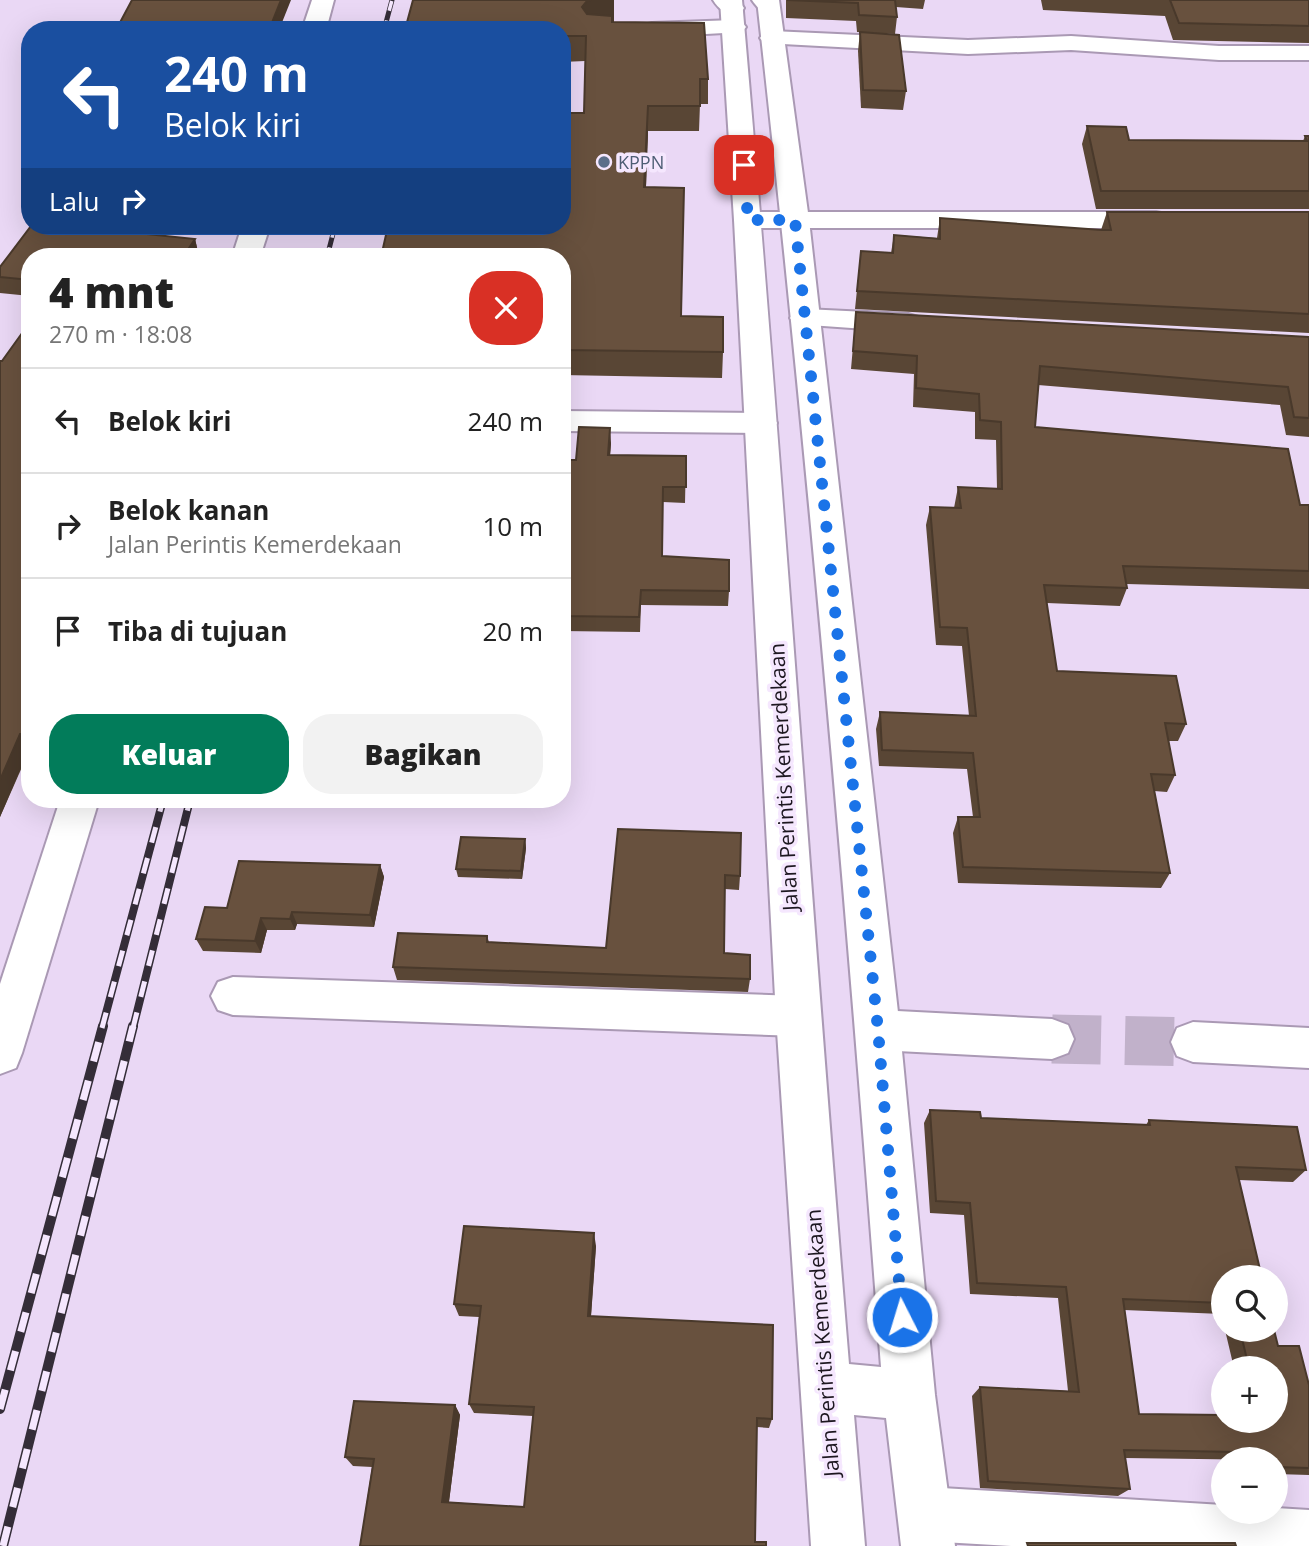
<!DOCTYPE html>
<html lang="id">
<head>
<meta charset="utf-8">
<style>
	body { margin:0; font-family:"Open Sans",sans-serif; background:#f2f2f2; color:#222; height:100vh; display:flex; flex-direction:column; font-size:26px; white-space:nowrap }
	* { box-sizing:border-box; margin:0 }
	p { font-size:23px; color:#767676 }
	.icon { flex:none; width:38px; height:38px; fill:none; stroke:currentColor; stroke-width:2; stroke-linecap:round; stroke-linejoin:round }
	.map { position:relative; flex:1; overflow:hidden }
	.sheet { position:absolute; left:21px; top:248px; width:550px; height:560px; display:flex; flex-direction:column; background:#fff; border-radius:28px; box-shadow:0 7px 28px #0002 }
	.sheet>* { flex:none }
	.top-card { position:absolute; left:21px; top:21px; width:550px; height:214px; border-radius:28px; box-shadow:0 7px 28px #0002; background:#1a4fa0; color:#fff; overflow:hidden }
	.fabs { position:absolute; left:1211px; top:1265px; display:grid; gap:14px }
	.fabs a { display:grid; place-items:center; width:77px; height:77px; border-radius:50%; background:#fff; box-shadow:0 7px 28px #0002; font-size:35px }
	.pin { position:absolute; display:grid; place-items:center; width:60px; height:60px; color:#fff; margin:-30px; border-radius:14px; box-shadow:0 4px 10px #0006 }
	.me { position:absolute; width:77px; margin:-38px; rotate:355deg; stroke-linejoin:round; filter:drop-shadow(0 0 5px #0008) }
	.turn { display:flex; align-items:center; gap:24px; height:147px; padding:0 28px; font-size:32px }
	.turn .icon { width:91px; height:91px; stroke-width:2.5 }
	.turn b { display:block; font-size:49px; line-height:60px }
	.then { display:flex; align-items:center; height:66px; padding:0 28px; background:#0003; gap:14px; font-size:26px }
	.round { display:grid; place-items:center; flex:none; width:74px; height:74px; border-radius:28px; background:#f2f2f2 }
	.summary { display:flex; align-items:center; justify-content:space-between; height:119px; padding:0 28px }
	h1 { font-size:42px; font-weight:800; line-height:52px }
	.action { display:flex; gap:14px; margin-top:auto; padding:14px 28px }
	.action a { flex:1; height:80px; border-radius:28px; background:#027c5a; color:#fff; font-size:28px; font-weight:800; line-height:80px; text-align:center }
	.action a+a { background:#f2f2f2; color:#222 }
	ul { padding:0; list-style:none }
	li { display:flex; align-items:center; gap:21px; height:105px; padding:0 28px; border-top:2px solid #e0e0e0 }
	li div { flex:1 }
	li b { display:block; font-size:26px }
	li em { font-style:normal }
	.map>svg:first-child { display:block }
</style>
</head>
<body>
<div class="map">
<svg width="1309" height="1546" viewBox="0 0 1309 1546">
	<rect width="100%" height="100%" fill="#ead8f5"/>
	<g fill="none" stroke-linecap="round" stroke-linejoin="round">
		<polyline stroke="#c1b1ca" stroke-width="49" stroke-dasharray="49 24" stroke-linecap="butt" points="1052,1039 1193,1042"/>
		<g stroke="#aa99b4" stroke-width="4">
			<g id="minor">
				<polygon points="312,0 334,0 326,30 302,30"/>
				<polygon points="734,20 742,22 746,27 742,32 652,37 644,35 640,30 644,25 652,23"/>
				<polygon points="772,31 968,40 1071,36 1219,46 1309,46 1309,60 1219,60 1071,50 968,54 764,43 760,38 764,33"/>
				<polygon points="748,212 1156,212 1166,214 1170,220 1166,226 1156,228 748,228 738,226 734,220 738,214"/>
				<polygon points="242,226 270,226 260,257 232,257"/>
				<polygon points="805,309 908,314 918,317 923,323 918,329 908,332 795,324 790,318 795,312"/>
				<polygon points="562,411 761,413 772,416 777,423 772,430 761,433 562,431"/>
				<polygon points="60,800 99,800 22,1053 16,1068 0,1074 0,984"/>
				<polygon points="233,977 798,996 813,1002 820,1016 813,1030 798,1036 233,1015 218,1010 211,996 218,982"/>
				<polygon points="878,1010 1052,1019 1068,1025 1074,1039 1068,1053 1052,1059 878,1050 863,1044 856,1030 863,1016"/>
				<polygon points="1193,1022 1309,1028 1309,1068 1193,1062 1177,1056 1171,1042 1177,1028"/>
				<polygon points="925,1487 1223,1505 1223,1512 1276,1512 1276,1508 1309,1510 1309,1546 1011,1546 925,1541 906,1533 898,1514 906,1495"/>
			</g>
		</g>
		<g stroke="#aa99b4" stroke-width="4">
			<path id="major" d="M720 0H742C782 454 811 909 849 1364L881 1367C847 911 808 455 757 0H779L809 220 900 1030 935 1395 955 1546H901L886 1418 854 1415 865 1546H811L776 1016 734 220Z"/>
		</g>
		<g stroke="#aa99b4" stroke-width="4">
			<g id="highway">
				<path d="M713 0H738L744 8 741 13C728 16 720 11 713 0Z"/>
				<path d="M752 0H775L779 6 776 11C763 14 759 10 752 0Z"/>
			</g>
		</g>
		<use href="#minor" fill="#fff" fill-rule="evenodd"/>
		<use href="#major" fill="#fff" fill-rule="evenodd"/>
		<use href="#highway" fill="#fff" fill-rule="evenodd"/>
		<g stroke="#342d38" stroke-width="5">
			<g id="rail-far2">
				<polyline points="384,30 392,0"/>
				<polyline points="327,257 335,226"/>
			</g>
		</g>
		<g stroke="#342d38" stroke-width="8">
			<g id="rail-far1">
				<polyline points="102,1028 163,800"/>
				<polyline points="133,1028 190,800"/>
			</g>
		</g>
		<g stroke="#342d38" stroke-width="10">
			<g id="rail">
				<polyline points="0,1409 103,1026"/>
				<polyline points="3,1546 133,1026"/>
			</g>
		</g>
		<use href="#rail-far2" stroke="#f5e7fe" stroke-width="3.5" stroke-dasharray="10" stroke-linecap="butt"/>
		<use href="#rail-far1" stroke="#f5e7fe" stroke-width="5" stroke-dasharray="16" stroke-linecap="butt"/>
		<use href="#rail" stroke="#f5e7fe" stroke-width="7" stroke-dasharray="20" stroke-linecap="butt"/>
	</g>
	<g fill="#594635">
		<polygon points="413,0 614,0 614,22 708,79 708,104 700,104 699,131 648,131 646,187 681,316 723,352 722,378 562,375 562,257 584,113 585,61 562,62 562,30 406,26"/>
		<polygon points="786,0 925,0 923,9 896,7 897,17 895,34 857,32 856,21 786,18"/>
		<polygon points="1041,0 1309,0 1309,43 1173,40 1165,16 1043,10"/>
		<polygon points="860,32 906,91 903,110 861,108 858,51"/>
		<polygon points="1087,126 1129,140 1303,141 1305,136 1309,136 1309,209 1096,209 1082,144"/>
		<polygon points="1107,212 1309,212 1309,333 855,309 861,251 891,253 894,235 937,238 940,218 1101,230"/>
		<polygon points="31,226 154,226 157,235 195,239 199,256 199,257 30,257 30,296 0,293 0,267"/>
		<polygon points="856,312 1309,337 1309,437 1286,435 1280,405 1038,385 1035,427 1300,505 1309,505 1309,589 1127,584 1127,588 1120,606 1047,603 1057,671 1186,724 1178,741 1168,741 1175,775 1167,792 1154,791 1170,873 1161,888 958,883 953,833 958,817 973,817 967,769 879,766 876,729 880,712 969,716 962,646 936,645 926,525 930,507 954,508 958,487 997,489 996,440 975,439 975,412 913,407 914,374 851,369"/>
		<polygon points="30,322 30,749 0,817 2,361"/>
		<polygon points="611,443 610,455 686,456 685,503 663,502 662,556 729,591 728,606 641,605 640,632 562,631 562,460 576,460"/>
		<polygon points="618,829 740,876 739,890 725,889 724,953 750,979 748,992 397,980 393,967 487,936 489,942 606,948"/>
		<polygon points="525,839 526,848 522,879 458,877 456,869"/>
		<polygon points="380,865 384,877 374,927 297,924 295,930 267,930 261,953 203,951 196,939 227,908"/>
		<polygon points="930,1110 981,1118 1146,1125 1149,1120 1306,1170 1293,1182 1239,1180 1223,1278 1223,1320 1222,1314 1124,1310 1139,1414 1217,1415 1223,1411 1223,1421 1276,1421 1276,1368 1234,1368 1225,1330 1274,1330 1278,1346 1309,1385 1309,1475 1276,1474 1276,1460 1125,1458 1130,1489 1118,1496 980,1488 972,1396 980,1387 1068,1391 1058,1298 970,1294 964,1215 930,1213 924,1123"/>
		<polygon points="596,1246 591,1317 772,1419 769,1428 757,1427 755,1542 360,1546 372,1467 353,1466 345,1457 455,1405 460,1415 449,1502 524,1507 533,1416 474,1413 469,1404 479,1317 459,1316 454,1304"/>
	</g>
	<g fill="#49392b">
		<polygon points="281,0 291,0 279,30 269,30"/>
		<polygon points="591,0 614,0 614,22 588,25 582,7 587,1"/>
		<polygon points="648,106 648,131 645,213 644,187"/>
		<polygon points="141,226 154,226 158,240 151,250"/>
		<polygon points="195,239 199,256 199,257 183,257"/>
		<polygon points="610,428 611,443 609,470 608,455"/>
		<polygon points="20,734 29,749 0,817 0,780"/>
		<polygon points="525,839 526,848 522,879 521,871"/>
		<polygon points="380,865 384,877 374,927 370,915"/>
		<polygon points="292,912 297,924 295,930 290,919"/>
		<polygon points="261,918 267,930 261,953 255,941"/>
		<polygon points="594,1233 596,1246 590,1328 588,1316"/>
		<polygon points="455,1405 460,1415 448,1509 442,1502"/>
	</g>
	<g fill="#68513e" stroke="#49392b" stroke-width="2">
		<polygon points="132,0 281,0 269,30 116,30"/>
		<polygon points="413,0 591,0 587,1 582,7 587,14 612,16 612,22 704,23 708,79 700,79 700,106 648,106 644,187 684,188 681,316 723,317 723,352 562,350 562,257 381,257 388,226 562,226 562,113 584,113 586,36 562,36 562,30 398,30 399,27 406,26"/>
		<polygon points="787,0 895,0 897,17 859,15 858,3"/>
		<polygon points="1170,0 1309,0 1309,26 1179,23"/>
		<polygon points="860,32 899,35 906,91 863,90"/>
		<polygon points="1087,126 1126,127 1129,140 1307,141 1305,136 1309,136 1309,191 1101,191"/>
		<polygon points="1107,212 1309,212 1309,314 857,291 861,251 893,253 894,235 940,239 940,218 1102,230 1111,230"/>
		<polygon points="31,226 151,226 146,234 195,239 183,257 30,257 30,280 0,277 0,267"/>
		<polygon points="856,312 1309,337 1309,418 1294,417 1288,387 1040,366 1035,427 1288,449 1300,505 1309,505 1309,571 1123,566 1127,588 1044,585 1057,671 1176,676 1186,724 1165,723 1175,775 1151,774 1170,873 963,867 958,817 980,817 973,753 882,750 880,712 976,716 967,628 940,627 930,507 961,508 958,487 1002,489 1001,422 980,420 979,394 916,388 917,356 853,351"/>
		<polygon points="30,322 30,734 20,734 0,780 0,361 2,361"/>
		<polygon points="579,427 610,428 608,455 686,456 686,487 663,487 662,556 729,560 729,591 641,590 639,617 562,616 562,460 576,460"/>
		<polygon points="618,829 741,833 740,876 725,875 724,953 750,955 750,979 393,967 398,933 487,936 487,942 606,948"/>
		<polygon points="461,837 525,839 521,871 456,869"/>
		<polygon points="239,861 380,865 370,915 292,912 290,919 261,918 255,941 196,939 205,907 227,908"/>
		<polygon points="930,1110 980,1112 981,1118 1150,1125 1149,1120 1297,1127 1306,1170 1236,1167 1262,1278 1223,1278 1223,1303 1123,1299 1139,1414 1223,1415 1223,1421 1276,1421 1276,1368 1249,1368 1240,1330 1274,1330 1278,1346 1299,1346 1309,1385 1309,1468 1276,1467 1276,1460 1240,1460 1239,1452 1124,1450 1130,1489 988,1481 980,1387 1079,1392 1066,1287 977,1283 970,1203 936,1201"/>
		<polygon points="464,1226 594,1233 588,1316 773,1325 772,1419 757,1418 755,1542 766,1542 766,1546 360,1546 374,1459 345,1457 354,1401 455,1405 442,1502 524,1507 534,1407 469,1404 481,1306 454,1304"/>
		<polygon points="1027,1543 1235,1543 1236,1546 1028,1546"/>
	</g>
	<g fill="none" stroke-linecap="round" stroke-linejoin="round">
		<polyline stroke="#1a73e8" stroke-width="12" stroke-dasharray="0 21.6" points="744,165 748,220 795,220 878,1030 902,1317"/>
	</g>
	<circle fill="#5c6f8a" stroke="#f5e7fe" stroke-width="2.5" cx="604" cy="162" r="7"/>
	<g text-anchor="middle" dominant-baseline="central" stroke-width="7" stroke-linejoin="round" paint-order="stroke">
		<g font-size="18" fill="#4e5e75" stroke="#f5e7fe" text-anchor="start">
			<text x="618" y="162">KPPN</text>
		</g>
		<g font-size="21" fill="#1d1720" stroke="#f5e7fe">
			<text transform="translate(783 777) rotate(-93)">Jalan Perintis Kemerdekaan</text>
			<text transform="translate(822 1343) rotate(-94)">Jalan Perintis Kemerdekaan</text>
		</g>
	</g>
</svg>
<div class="fabs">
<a><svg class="icon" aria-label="search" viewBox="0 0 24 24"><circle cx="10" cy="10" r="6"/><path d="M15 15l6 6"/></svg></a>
<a>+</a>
<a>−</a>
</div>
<div class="pin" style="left:744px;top:165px;background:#d93025"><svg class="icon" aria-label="arrive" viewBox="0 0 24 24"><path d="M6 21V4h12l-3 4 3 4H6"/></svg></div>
<svg class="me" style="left:902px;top:1317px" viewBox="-20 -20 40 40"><circle r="17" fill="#1a73e8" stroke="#fff" stroke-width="3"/><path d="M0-11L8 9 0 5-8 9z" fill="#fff"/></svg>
<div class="top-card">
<div class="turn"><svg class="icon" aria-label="left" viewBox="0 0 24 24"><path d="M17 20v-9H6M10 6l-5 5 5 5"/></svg><div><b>240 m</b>Belok kiri</div></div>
<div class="then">Lalu<svg class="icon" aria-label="right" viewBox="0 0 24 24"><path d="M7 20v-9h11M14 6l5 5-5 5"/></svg></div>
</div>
<section class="sheet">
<div class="summary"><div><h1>4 mnt</h1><p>270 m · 18:08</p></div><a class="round" style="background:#d93025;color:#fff"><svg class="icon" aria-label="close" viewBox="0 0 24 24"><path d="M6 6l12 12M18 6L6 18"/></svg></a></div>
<ul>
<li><svg class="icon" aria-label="left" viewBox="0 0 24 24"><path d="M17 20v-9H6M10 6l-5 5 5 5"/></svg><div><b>Belok kiri</b></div><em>240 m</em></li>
<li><svg class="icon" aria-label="right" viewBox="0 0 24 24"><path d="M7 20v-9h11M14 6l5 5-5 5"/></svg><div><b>Belok kanan</b><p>Jalan Perintis Kemerdekaan</p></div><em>10 m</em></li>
<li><svg class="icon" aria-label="arrive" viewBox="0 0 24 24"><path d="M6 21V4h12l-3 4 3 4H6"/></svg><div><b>Tiba di tujuan</b></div><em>20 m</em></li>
</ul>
<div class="action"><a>Keluar</a><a>Bagikan</a></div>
</section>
</div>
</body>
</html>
